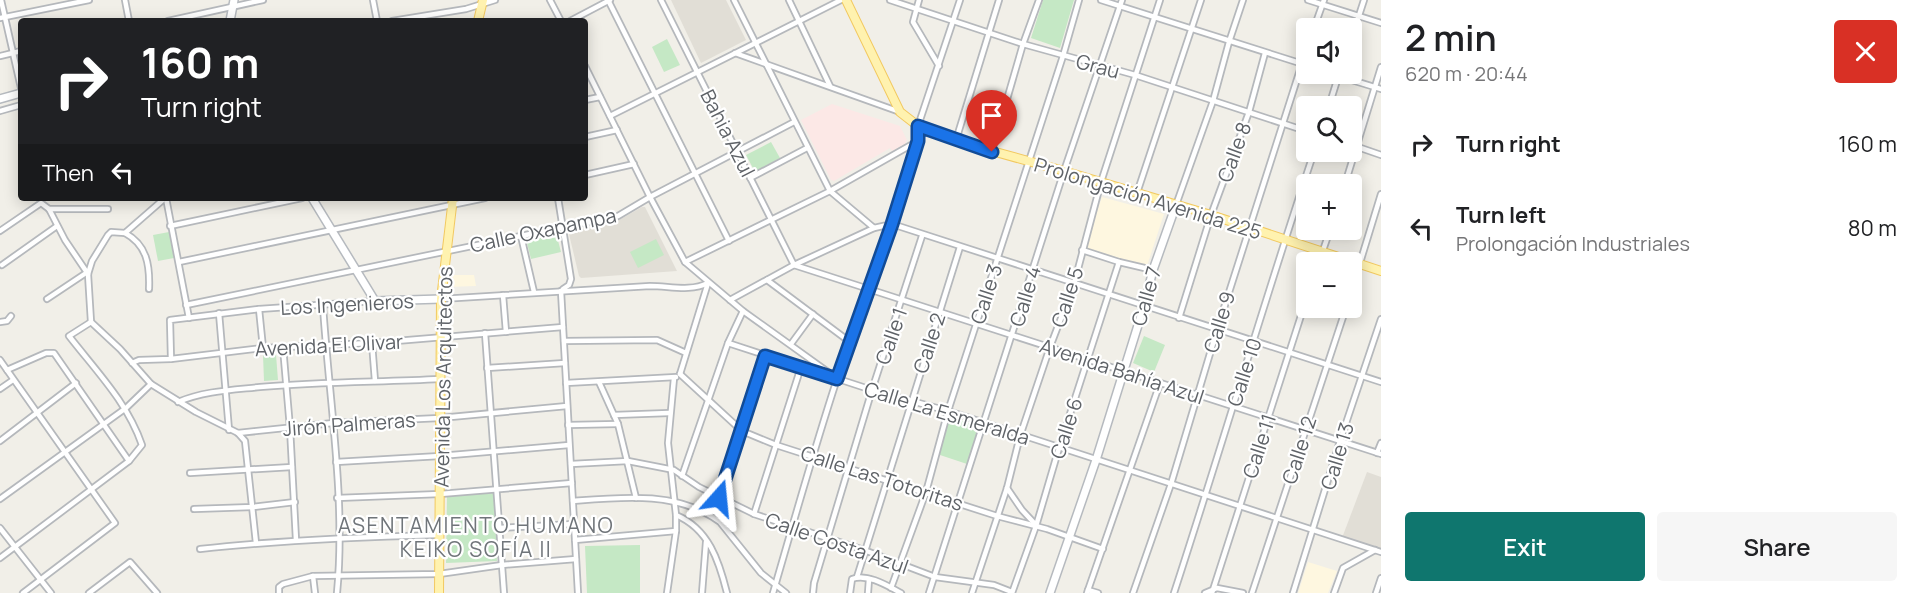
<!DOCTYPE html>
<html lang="en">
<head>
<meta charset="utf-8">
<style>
	body { margin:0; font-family:Manrope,sans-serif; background:#f6f6f6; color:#202124; height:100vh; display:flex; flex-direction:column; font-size:22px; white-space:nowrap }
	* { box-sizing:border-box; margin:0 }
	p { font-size:20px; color:#757577 }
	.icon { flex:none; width:33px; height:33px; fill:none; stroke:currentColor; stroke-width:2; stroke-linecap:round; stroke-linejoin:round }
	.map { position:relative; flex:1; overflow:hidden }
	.sheet { display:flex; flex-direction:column; background:#fff; width:540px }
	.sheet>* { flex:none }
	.guide { position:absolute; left:18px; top:18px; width:570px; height:183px; border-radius:6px; box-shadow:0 3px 15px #0003; background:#202124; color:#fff; overflow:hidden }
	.buttons { position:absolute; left:1296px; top:18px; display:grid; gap:12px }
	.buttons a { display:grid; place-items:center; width:66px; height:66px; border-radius:6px; background:#fff; box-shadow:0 3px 15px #0003; font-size:30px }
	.pin { position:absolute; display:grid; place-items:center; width:51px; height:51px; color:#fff; margin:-62px -26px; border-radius:50% 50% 50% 0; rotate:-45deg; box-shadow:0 0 6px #0007 }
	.pin .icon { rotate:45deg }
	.me { position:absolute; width:66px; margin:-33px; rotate:18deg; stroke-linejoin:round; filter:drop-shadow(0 0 4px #0008) }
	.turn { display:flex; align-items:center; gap:21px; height:126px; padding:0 24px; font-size:27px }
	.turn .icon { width:78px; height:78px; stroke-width:2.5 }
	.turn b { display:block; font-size:42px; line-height:51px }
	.then { display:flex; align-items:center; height:57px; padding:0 24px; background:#0003; gap:12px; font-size:22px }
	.round { display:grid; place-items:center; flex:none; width:63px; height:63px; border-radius:6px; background:#f6f6f6 }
	.head { display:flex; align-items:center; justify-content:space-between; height:102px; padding:0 24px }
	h1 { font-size:36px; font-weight:600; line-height:45px }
	.button { display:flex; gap:12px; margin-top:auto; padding:12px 24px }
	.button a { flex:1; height:69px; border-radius:6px; background:#0f766e; color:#fff; font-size:24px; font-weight:600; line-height:69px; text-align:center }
	.button a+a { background:#f6f6f6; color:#202124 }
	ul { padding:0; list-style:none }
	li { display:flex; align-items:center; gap:18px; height:84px; padding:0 24px }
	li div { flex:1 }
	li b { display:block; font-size:22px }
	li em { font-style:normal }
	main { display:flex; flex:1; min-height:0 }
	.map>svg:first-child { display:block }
</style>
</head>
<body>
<main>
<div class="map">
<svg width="1381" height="593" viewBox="0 0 1381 593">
	<rect width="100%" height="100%" fill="#f1efe8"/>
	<g fill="#fef7e0">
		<polygon points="1102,197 1164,214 1147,266 1085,248"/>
		<polygon points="448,275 474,275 476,286 447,287"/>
		<polygon points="1308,562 1337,571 1328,593 1298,593"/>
	</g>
	<g fill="#e1ded6">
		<polygon points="671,0 726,0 746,40 701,63"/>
		<polygon points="642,207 645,207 677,271 581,278 579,276 569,234 572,229 619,220"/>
		<polygon points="1367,472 1381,477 1381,550 1342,538"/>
	</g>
	<polygon fill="#fce8e6" points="832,104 900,126 907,140 905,144 892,151 890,148 834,181 831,180 801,120"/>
	<g fill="#c5e8c5">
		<polygon points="1043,0 1074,0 1060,48 1031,38"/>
		<polygon points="667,39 680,65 664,72 652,47"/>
		<polygon points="771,142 780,158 755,172 746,155"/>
		<polygon points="169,232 174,258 158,261 153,235"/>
		<polygon points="556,233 561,252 531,259 526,239"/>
		<polygon points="656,239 664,255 638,268 630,252"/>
		<polygon points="1144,336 1165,345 1154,372 1133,363"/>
		<polygon points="263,355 276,355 278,380 264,381"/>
		<polygon points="949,416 980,427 967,464 937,454"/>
		<polygon points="494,493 497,561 446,563 447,496"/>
		<polygon points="640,545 640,593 587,593 585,546"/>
	</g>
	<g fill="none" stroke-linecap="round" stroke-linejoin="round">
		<g stroke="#b5b8bc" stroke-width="8">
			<g id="street">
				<polyline points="1,0 21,88"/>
				<polyline points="125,0 129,21"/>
				<polyline points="373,0 377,21"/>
				<polyline points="550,0 561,21"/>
				<polyline points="608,0 729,241"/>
				<polyline points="661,0 794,265 1381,454"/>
				<polyline points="734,0 830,191 874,228 892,224 1381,382"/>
				<polyline points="789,0 830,86"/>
				<polyline points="890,0 1023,44 1135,75 1306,131"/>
				<polyline points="919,0 913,22 939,66"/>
				<polyline points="1101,0 1306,65"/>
				<polyline points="1308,0 1381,23"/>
				<polyline points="0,18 89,0"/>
				<polyline points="168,21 263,0"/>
				<polyline points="392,21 466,9 495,0"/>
				<polyline points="570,21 610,0"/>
				<polyline points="1314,28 1324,0"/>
				<polyline points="1352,37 1364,0"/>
				<polyline points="735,53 900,112"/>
				<polyline points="0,56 21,51"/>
				<polyline points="585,66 650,197 685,262 743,311 835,377"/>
				<polyline points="1332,74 1381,89"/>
				<polyline points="585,100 600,97"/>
				<polyline points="1329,106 1339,74"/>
				<polyline points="0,111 21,105"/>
				<polyline points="610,116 841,0"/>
				<polyline points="585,137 617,130"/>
				<polyline points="956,140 999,0"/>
				<polyline points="1352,145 1381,155"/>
				<polyline points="992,151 1023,44 1039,0"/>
				<polyline points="585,175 634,164"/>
				<polyline points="750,178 807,148"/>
				<polyline points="1345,184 1381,67"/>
				<polyline points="1137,193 1201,0"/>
				<polyline points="166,198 189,318"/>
				<polyline points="558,198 571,279 569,285 563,289"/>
				<polyline points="1176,205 1213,101 1229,42 1243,0"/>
				<polyline points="49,209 108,209"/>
				<polyline points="170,226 302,198"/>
				<polyline points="0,231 41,203 49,209 65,240 88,274"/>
				<path d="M125 233C147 245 150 265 149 289"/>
				<polyline points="521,236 534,292"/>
				<polyline points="1082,250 1119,262 1153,270"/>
				<polyline points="179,262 485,198"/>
				<polyline points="685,262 830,191 918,141"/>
				<polyline points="1319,262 1330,230"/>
				<polyline points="2,265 57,226"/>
				<polyline points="767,280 850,342"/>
				<polyline points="1352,289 1381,194"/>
				<polyline points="561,291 578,593"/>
				<polyline points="503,295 506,332"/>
				<polyline points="47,299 86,273"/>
				<path d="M441 299 650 286C670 286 690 292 708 283"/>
				<polyline points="730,300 794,265 874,228"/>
				<polyline points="186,305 618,216 650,197 794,122"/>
				<path d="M323 306C329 399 346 500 337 593"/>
				<polyline points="259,309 263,348"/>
				<polyline points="219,313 229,430"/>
				<polyline points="1179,318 1211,215 1249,112 1265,53"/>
				<polyline points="0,322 7,321 11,316"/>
				<polyline points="485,333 504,593"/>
				<polyline points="564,341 657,340 686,353"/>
				<polyline points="372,343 375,381"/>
				<polyline points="728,343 872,390 948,411 1381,552"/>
				<polyline points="791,344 813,314"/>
				<polyline points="283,347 290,428 296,540"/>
				<polyline points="171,359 170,320 259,309 375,301"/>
				<polyline points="0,360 115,523 23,593"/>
				<polyline points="132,363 139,360 171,359 263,348 372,343 563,327"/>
				<polyline points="487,368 565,363"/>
				<polyline points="7,370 46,353 54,353 129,461"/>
				<polyline points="680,374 742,431 776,445 997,516 1047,529 1103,549"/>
				<polyline points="680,374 708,283"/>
				<path d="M674 378 668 443 676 515C709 529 719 561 727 593"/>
				<polyline points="599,382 618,424 636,498"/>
				<polyline points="566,383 676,377"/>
				<polyline points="151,384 120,349 91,322 88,274 92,261 108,235 111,232 125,233 165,198"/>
				<polyline points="0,389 13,380"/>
				<path d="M178 402C204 391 232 390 260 387 320 382 380 382 440 379"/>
				<polyline points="614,415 669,413"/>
				<polyline points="568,425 618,424"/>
				<polyline points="238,433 333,423 440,418 567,406"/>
				<polyline points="0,441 76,383"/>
				<polyline points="1377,453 1381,443"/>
				<polyline points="336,462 440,456 569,445"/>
				<polyline points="571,464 628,461 674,470 699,487 754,514 864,550 935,577 994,585 1012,592"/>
				<polyline points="190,473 292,467"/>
				<polyline points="682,476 728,343 743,311"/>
				<polyline points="1007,488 1022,510 1035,524"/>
				<polyline points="337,498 440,494 572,483"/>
				<polyline points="719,498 765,356"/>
				<polyline points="0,499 126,408 151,384 196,412 238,433 245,441 256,543"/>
				<path d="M573 501C622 497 678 491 720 522L761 573 786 593"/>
				<polyline points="194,509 253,507 295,502"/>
				<polyline points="754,514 801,367"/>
				<polyline points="0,528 51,593"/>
				<polyline points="499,528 574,524"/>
				<polyline points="575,540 676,531"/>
				<path d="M200 549C280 540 359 537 439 535"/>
				<path d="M0 558 129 461 142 445C127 402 97 372 69 336L91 322"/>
				<polyline points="313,576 315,593"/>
				<polyline points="857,577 960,247"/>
				<polyline points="891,588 926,492 948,411 1063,56 1079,0"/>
				<polyline points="1088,590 1098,593"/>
				<polyline points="89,593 130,562 157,593"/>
				<polyline points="279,593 279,587 283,584 313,576 439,574 502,565 576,559"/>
				<polyline points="667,593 676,531 676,515"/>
				<polyline points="702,593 706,542"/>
				<path d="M773 593C794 521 814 449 837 379 864 299 895 221 918 141V126L960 0"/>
				<polyline points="813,593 814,583 872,390 922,236"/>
				<path d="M850 593 852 579C867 573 888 586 901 593"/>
				<polyline points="868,593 869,579"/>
				<polyline points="929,593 1064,171 1122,0"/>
				<polyline points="972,593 1007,488 1020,436 1050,347 1074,284 1101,182 1160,0"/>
				<polyline points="1012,593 1036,526 1059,448 1119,262"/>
				<polyline points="1087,593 1160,383"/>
				<polyline points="1133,593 1171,484 1217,330 1306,51"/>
				<path d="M1174 593C1222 446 1265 298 1314 152"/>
				<polyline points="1205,593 1217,588 1243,593"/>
				<polyline points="1212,593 1306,300"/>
				<polyline points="1252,593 1346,308"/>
				<polyline points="1293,593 1340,441 1381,319"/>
				<polyline points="1334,593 1343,568 1375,550"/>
				<polyline points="1376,593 1381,578"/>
			</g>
		</g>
		<g stroke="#b6babf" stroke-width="10">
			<g id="secondary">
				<polyline points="230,21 234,0"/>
				<polyline points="0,99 21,93"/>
				<polyline points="312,198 375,301 441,299"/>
				<polyline points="1050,593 1096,460 1144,306 1153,270 1176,205"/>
			</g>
		</g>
		<g stroke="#f2c960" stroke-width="10">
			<g id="primary">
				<polyline points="846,0 900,112 918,126 992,151 1064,171 1211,215 1381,271"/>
				<polyline points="478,21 483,0"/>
				<polyline points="439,593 441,299 453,198"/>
			</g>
		</g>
		<use href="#street" stroke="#fff" stroke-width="4.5"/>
		<use href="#secondary" stroke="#fff" stroke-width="7"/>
		<use href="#primary" stroke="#fff2af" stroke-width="8"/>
	</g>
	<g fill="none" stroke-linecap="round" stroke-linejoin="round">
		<g stroke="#114b97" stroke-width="15">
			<polyline id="route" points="719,498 765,356 837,379 892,224 918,141 918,126 992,152"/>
		</g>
		<use href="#route" stroke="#1a73e8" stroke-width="10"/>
	</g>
	<g text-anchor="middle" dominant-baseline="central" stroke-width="4.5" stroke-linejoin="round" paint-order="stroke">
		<g font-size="20" fill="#5f6368" stroke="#fff">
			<text transform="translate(1098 66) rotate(15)">Grau</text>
			<text transform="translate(728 133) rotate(63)">Bahia Azul</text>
			<text transform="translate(1234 152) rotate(-70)">Calle 8</text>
			<text transform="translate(1148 198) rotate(17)">Prolongación Avenida 225</text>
			<text transform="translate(543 230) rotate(-12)">Calle Oxapampa</text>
			<text transform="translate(986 294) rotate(-72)">Calle 3</text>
			<text transform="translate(1025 296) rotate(-73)">Calle 4</text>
			<text transform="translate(1146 296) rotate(-74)">Calle 7</text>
			<text transform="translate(1067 297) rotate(-72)">Calle 5</text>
			<text transform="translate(347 304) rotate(-3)">Los Ingenieros</text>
			<text transform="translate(1219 322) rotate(-73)">Calle 9</text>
			<text transform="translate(891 336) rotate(-71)">Calle 1</text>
			<text transform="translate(929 343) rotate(-72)">Calle 2</text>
			<text transform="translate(329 345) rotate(-3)">Avenida El Olivar</text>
			<text transform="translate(1122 371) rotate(18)">Avenida Bahía Azul</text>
			<text transform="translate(1244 372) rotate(-72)">Calle 10</text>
			<text transform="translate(443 377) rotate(-89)">Avenida Los Arquitectos</text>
			<text transform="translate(947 413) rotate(17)">Calle La Esmeralda</text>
			<text transform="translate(349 424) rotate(-4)">Jirón Palmeras</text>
			<text transform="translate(1066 428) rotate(-72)">Calle 6</text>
			<text transform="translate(1259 446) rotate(-72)">Calle 11</text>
			<text transform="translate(1299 450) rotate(-72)">Calle 12</text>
			<text transform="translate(1337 456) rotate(-73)">Calle 13</text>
			<text transform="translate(882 478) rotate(18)">Calle Las Totoritas</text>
			<text transform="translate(837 543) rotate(19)">Calle Costa Azul</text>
		</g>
		<g font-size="21" letter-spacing="1.5" fill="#70757a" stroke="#fff">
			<text x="476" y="525">ASENTAMIENTO HUMANO<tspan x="476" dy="24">KEIKO SOFÍA II</tspan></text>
		</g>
	</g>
</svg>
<div class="buttons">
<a><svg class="icon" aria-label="sound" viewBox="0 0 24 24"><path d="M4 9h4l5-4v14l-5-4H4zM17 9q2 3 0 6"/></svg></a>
<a><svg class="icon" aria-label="search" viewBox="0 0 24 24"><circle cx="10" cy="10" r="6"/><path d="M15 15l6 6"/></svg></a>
<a>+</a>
<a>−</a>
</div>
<div class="pin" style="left:992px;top:152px;background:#d93025"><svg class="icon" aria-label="arrive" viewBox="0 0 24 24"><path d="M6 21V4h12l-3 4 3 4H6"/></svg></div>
<svg class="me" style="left:719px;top:498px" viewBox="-20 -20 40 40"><path d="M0-17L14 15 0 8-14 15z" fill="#1a73e8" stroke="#fff" stroke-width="4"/></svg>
<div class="guide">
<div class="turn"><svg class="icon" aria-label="right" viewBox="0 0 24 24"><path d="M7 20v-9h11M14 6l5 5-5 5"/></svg><div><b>160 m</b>Turn right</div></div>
<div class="then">Then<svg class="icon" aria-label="left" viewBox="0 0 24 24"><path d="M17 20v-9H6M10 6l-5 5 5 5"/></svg></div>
</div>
</div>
<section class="sheet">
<div class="head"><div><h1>2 min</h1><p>620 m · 20:44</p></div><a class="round" style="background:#d93025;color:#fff"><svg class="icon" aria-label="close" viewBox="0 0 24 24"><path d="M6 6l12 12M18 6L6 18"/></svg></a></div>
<ul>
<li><svg class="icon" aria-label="right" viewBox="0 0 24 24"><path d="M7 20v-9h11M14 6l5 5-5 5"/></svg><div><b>Turn right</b></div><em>160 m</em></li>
<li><svg class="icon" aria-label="left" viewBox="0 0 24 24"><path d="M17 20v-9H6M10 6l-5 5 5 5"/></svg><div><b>Turn left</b><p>Prolongación Industriales</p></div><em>80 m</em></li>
</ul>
<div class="button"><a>Exit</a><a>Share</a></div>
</section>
</main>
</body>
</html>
